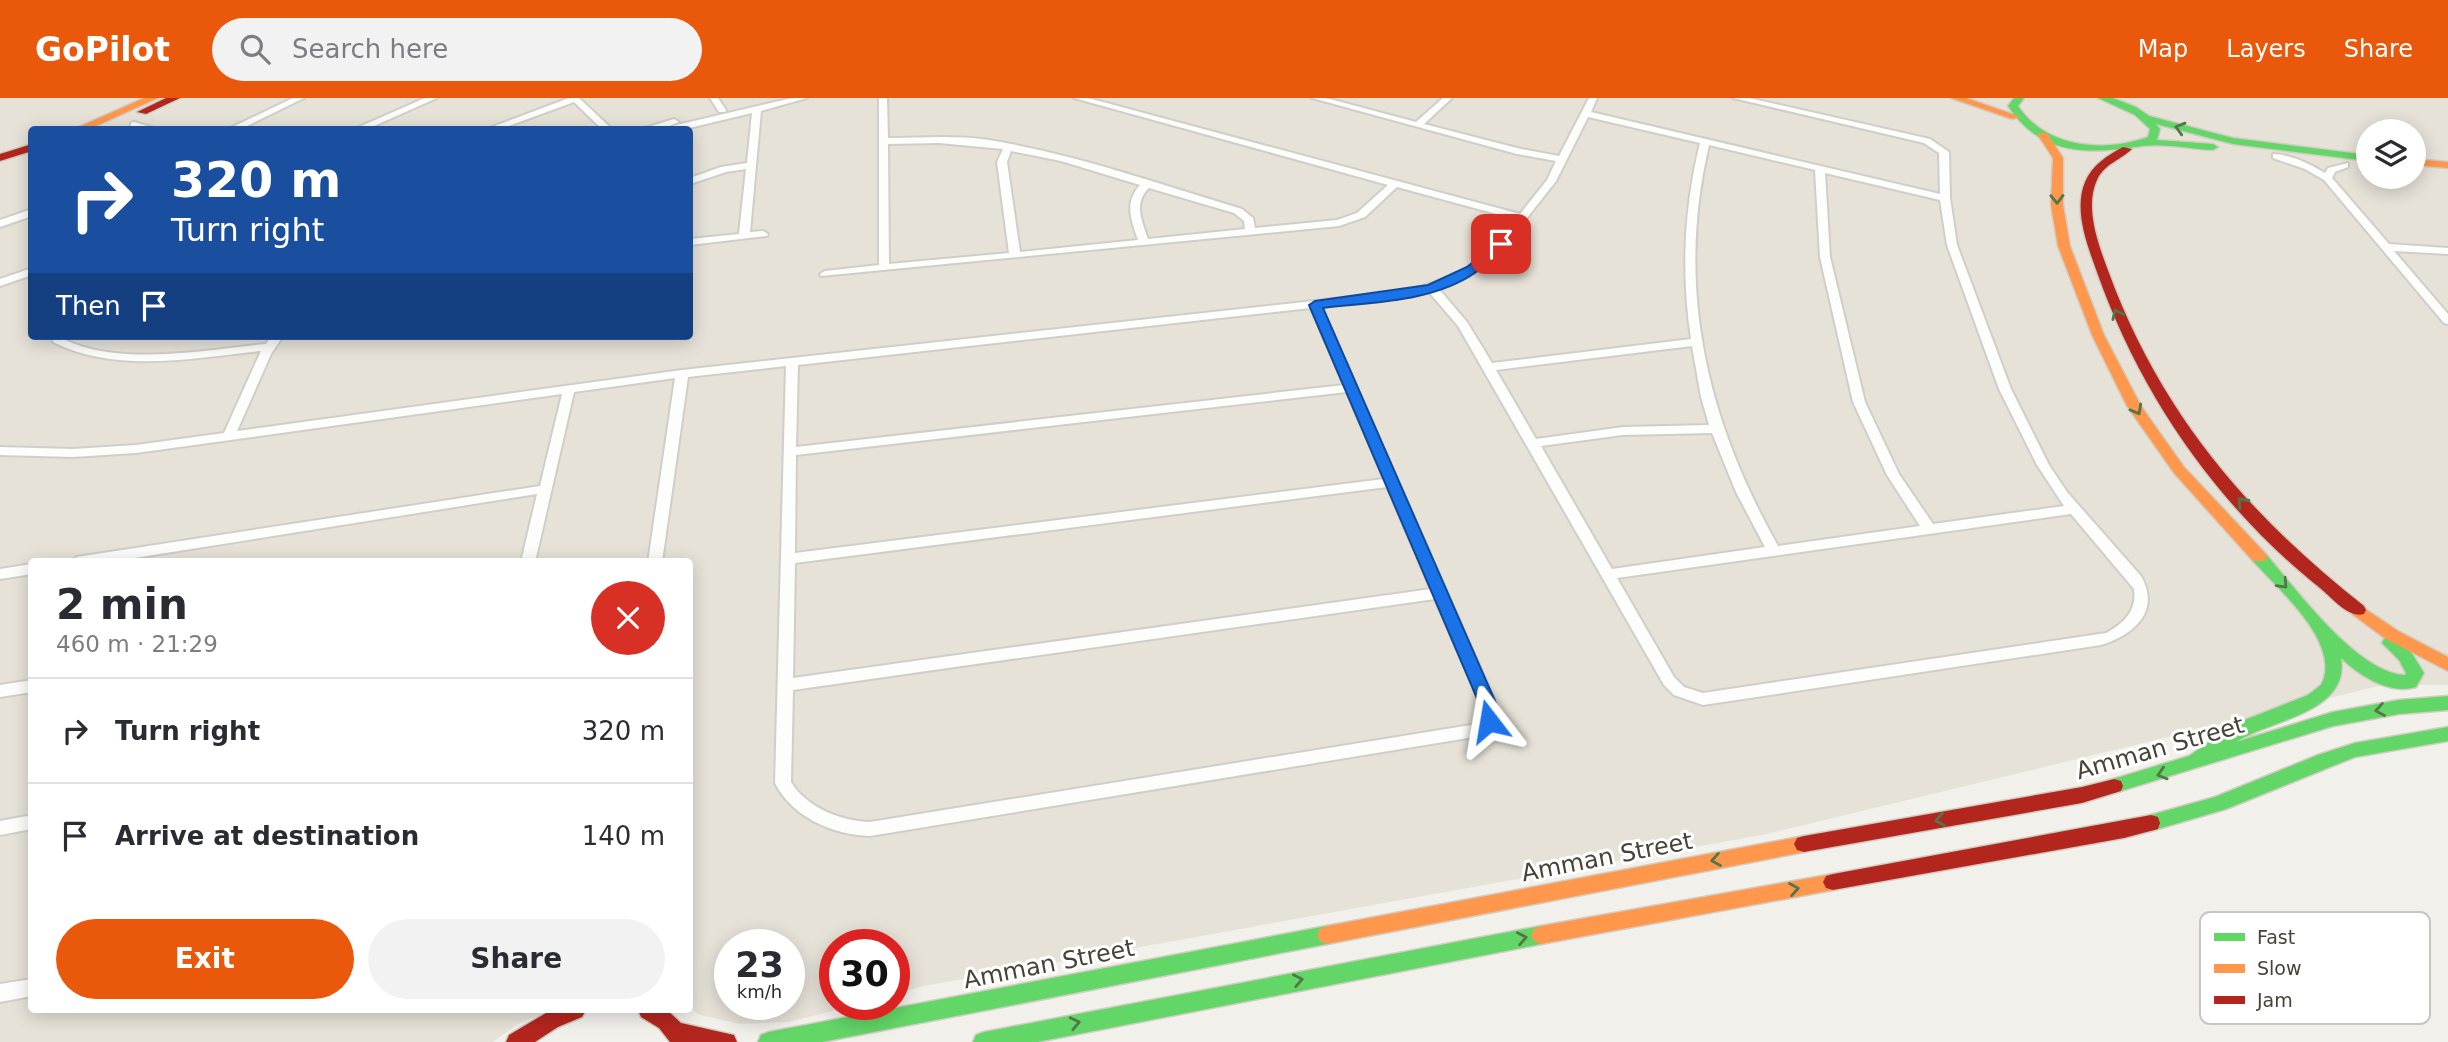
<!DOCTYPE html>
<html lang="en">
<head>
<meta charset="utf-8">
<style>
	body { margin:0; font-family:"DejaVu Sans",sans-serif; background:#f2f2f3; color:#2b2b33; height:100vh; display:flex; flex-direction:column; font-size:26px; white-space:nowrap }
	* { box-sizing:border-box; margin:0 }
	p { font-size:23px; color:#7c7c81 }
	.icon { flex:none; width:38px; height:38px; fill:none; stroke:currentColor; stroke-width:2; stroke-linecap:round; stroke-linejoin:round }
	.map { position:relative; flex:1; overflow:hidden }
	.sheet { position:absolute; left:28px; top:460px; width:665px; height:455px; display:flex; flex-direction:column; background:#fff; border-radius:7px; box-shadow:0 4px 18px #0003 }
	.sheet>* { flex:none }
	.top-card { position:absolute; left:28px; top:28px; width:665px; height:214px; border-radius:7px; box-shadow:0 4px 18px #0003; background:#1a4fa0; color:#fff; overflow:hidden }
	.buttons { position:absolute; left:2356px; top:21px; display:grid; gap:14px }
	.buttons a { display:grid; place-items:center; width:70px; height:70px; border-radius:50%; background:#fff; box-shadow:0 4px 18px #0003; font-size:35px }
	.speed { position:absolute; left:714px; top:831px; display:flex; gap:14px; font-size:35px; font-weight:700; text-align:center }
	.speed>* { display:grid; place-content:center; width:91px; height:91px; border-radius:50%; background:#fff; box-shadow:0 4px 18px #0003; line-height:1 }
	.speed small { font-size:18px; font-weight:400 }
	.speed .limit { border:10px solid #d22; background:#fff; color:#111 }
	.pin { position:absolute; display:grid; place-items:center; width:60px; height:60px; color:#fff; margin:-30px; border-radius:14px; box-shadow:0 4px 10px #0006 }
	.me { position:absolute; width:77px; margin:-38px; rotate:346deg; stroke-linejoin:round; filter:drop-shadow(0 0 5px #0008) }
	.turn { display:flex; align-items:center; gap:24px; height:147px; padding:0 28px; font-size:32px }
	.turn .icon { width:91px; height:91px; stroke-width:2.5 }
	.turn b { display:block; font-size:49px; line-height:60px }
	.then { display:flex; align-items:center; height:66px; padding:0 28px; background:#0003; gap:14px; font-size:26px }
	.round { display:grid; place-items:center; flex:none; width:74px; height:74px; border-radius:37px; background:#f2f2f3 }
	.headline { display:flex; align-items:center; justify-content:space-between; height:119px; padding:0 28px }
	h1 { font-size:42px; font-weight:600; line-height:52px }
	.button { display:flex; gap:14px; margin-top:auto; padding:14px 28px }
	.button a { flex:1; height:80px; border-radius:42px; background:#ea580c; color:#fff; font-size:28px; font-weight:600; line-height:80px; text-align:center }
	.button a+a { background:#f2f2f3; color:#2b2b33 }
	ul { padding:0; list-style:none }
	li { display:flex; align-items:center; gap:21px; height:105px; padding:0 28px; border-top:2px solid #e1e1e2 }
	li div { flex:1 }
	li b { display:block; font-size:26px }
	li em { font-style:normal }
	header { display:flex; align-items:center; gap:42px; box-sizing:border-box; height:98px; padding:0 35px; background:#ea580c; color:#fff }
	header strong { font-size:33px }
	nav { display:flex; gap:38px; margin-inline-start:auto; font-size:24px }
	.search { width:490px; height:63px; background:#f2f2f3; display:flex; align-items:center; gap:18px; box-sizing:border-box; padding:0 24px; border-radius:38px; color:#7c7c81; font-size:26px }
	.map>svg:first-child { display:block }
</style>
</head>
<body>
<header>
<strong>GoPilot</strong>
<div class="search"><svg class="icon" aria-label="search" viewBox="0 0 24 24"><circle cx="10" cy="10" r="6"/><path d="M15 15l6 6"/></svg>Search here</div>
<nav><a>Map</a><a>Layers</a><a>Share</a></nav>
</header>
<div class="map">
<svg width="2448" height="944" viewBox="0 0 2448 944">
	<rect width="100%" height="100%" fill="#f2f0eb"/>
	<path fill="#e6e2d8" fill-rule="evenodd" d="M0 0H2448V587L2387 586 1767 736 924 888 894 896V847H835V906L856 907 789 924 740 926 700 917 690 910V464H32V912H551L516 927 493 944H0ZM32 32H690V238H32ZM2368 33H2413V79H2368ZM730 847H789V906H730Z"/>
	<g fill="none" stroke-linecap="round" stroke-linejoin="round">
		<g stroke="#d0cec8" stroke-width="4">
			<g id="street">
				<polygon points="293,0 304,0 239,32 226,32"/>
				<polygon points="425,0 437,0 365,32 352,32"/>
				<polygon points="569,0 579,0 613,32 603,32 574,4 498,32 484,32"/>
				<polygon points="710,0 718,0 726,12 725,14 719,14"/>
				<polygon points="792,0 807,0 761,13 750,134 763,133 768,136 767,138 690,147 690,141 739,136 746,71 726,74 690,86 690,80 721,69 747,65 752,15 681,32 644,32 645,30 674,21 679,24 664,30"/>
				<path d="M879 0H887L888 40C921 40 956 37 989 42 1075 56 1159 86 1242 111L1253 120 1255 130 1337 122 1357 115 1388 87 1074 0H1088L1520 116 1547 82 1556 63 1517 56 1312 0H1326L1416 24 1443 0H1452L1424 26 1521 51 1559 58 1589 0H1597L1591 14 1940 96 1939 55 1924 45 1733 0H1749L1930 41 1949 54 1950 100 1957 147 2011 291 2049 367 2067 394 2141 478C2161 513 2134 537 2101 547L1703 607 1674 597 1664 587 1458 228 1428 193 1407 199 1321 209 1499 612 1492 631 1474 639 870 738C833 737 792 719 775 685L786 268 688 279 662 464H648L675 280 574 294 535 464H521L537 396 109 464H70L77 459 540 388 562 296 136 355 73 359 0 357V349L73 351 136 347 224 335 261 253C194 260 116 276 53 244L52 238H64L63 241C120 269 205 252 266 246L271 238H283L271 256 237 333 682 272 1406 193C1422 188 1438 184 1454 177 1480 167 1499 142 1515 121L1397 89 1365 119 1339 128 821 178 820 176 825 173 879 167ZM1588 19 1700 45C1684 110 1681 175 1691 241L1492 265 1467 224 1438 190 1464 181 1484 168 1505 148 1556 83ZM939 45 1003 51 997 64 1009 155 889 166 888 46ZM1709 47 1815 72 1820 159 1853 304 1887 377 1920 428 1778 448C1707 322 1675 191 1709 47ZM1011 53 1061 63 1140 87C1124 104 1131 122 1138 142L1020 154 1007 64ZM1825 75 1940 102 1947 147 1999 291 2037 367 2064 408 1933 426 1899 376 1865 304 1830 159ZM1149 90 1234 115 1244 123 1245 131 1148 141C1142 123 1133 105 1149 90ZM1311 210 1344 287 796 349 798 267ZM1692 248 1701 299 1709 327 1623 329 1536 341 1496 272ZM1347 294 1384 381 795 455 796 357ZM1712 335 1736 394 1765 449 1612 471 1541 348 1623 337ZM1387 389 1431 491 793 580 795 465ZM2071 416 2134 491C2137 513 2124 525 2106 535L1703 595 1684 589 1674 579 1617 480ZM1435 501 1483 612 1479 623 1471 627 870 724C841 723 807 710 791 684L793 592Z"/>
				<polygon points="134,24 154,30 155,32 131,29 131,25"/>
				<path d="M2273 56C2290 56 2310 66 2325 75L2328 70 2348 65V69L2335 74 2332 80 2389 146 2448 150V156L2394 153 2448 216V226L2444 225 2324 82 2305 71 2273 60Z"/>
				<polygon points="32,111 32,118 0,129 0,122"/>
				<polygon points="32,170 32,177 0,188 0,181"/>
				<polygon points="32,466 32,476 0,481 0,471"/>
				<polygon points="32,582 32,594 0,599 0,587"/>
				<polygon points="32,717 32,731 0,737 0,723"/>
				<polygon points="32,881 32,898 0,904 0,886"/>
			</g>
		</g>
		<g stroke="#d2cdc2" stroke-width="3">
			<g id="fast">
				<path d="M2014 0H2024L2018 8C2046 50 2103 55 2148 39L2150 31 2135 17 2098 0H2113L2136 9 2149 18 2233 40 2368 57V63L2233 46 2156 26 2160 31 2157 42 2213 46 2218 49 2213 52C2191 51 2164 45 2143 48 2089 56 2042 59 2008 8Z"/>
				<path d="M2259 454 2265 455C2295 490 2358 576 2405 577L2406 575 2399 562 2382 545 2384 541 2390 539 2411 554 2424 575 2416 589C2389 597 2360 578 2341 560 2350 615 2271 621 2236 644L2333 614 2399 602 2448 598V612L2399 616 2333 628 2114 695 2107 693 2105 688 2107 683 2189 658 2237 625 2308 597 2321 587C2343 546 2278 491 2253 463L2251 459 2253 455Z"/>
				<polygon points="2448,629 2448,643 2355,659 2226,711 2151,733 2144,731 2142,725 2144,719 2215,699 2318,657 2355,645"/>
				<polygon points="1327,828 1334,831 1337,837 1334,843 1327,846 822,944 758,944 761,937 769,934"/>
				<polygon points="1541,828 1548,831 1551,837 1548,843 1541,846 1037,944 973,944 976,937 984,934"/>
			</g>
		</g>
		<g stroke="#d2cdc2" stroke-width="3">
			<g id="slow">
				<polygon points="144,0 158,0 87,32 72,32"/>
				<polygon points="1951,0 1966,0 2021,19 2012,21"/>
				<polygon points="2039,35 2047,35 2063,60 2063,107 2070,148 2104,237 2141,308 2184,369 2265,455 2267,459 2265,463 2253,463 2174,375 2127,308 2092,237 2058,148 2051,107 2053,60 2038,37"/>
				<polygon points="2413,61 2448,64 2448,70 2413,67"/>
				<polygon points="2358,506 2398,533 2448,559 2448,573 2386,541 2352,516 2350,512 2352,508"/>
				<polygon points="1804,738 1811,740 1814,746 1811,752 1804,754 1327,846 1320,843 1317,837 1320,831 1327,828"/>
				<polygon points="1833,776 1840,778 1843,784 1840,790 1833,792 1541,846 1534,843 1531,837 1534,831 1541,828"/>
			</g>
		</g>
		<g stroke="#d2cdc2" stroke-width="3">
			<g id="jam">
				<polygon points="166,0 180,0 146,16 137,14"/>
				<polygon points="32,46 32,53 0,63 0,56"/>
				<path d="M2123 49 2132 51C2121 62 2104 66 2097 82 2084 110 2099 148 2109 175 2160 314 2248 417 2364 508L2366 512 2364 516C2349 521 2331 499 2320 490 2219 410 2141 298 2098 177 2088 149 2073 113 2085 84 2092 67 2108 57 2123 49Z"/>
				<polygon points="2114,681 2121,683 2123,688 2121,693 2082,705 1804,754 1797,752 1794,746 1797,740 1804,738 2082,689"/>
				<polygon points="2151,717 2158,719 2160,725 2158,731 2124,740 1833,792 1826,790 1823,784 1826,778 1833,776"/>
				<polygon points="551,912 586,912 582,919 558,929 535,944 506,944 509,937"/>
				<polygon points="638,912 667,912 681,925 734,937 737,944 670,944 659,930 641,919"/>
			</g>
		</g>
		<use href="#street" fill="#fdfdfc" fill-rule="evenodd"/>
		<use href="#fast" fill="#63d668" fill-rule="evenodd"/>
		<use href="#slow" fill="#ff974d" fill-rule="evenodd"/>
		<use href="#jam" fill="#b3261e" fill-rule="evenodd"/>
	</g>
	<defs><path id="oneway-chevron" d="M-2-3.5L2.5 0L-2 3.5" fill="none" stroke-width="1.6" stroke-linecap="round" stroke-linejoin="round" transform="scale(1.75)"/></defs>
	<g stroke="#527648">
		<use href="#oneway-chevron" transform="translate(2180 30) rotate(-164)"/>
		<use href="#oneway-chevron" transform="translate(2057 101) rotate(89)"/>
		<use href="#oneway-chevron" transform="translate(2117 216) rotate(-114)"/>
		<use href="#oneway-chevron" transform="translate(2137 312) rotate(61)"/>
		<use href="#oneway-chevron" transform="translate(2242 404) rotate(-132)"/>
		<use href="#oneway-chevron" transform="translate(2283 486) rotate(47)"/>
		<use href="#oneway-chevron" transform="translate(2380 612) rotate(171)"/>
		<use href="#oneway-chevron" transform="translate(2162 676) rotate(163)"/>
		<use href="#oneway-chevron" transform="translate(1940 722) rotate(170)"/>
		<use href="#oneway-chevron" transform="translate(1716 762) rotate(170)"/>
		<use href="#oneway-chevron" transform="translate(1794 791) rotate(-10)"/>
		<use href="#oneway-chevron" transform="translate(1522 840) rotate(-11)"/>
		<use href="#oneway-chevron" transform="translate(1298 882) rotate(-11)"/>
		<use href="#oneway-chevron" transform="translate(1075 925) rotate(-12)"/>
	</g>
	<path fill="#1a73e8" stroke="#114b97" stroke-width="2" d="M1501 142 1505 143V148C1496 156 1487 166 1476 174 1434 204 1373 204 1323 210L1499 612 1496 628H1483L1481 623 1482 612 1309 207 1315 203 1428 187 1467 169Z"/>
	<g text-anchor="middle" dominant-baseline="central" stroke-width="6" stroke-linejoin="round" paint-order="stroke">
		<g font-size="24" fill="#494236" stroke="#fff">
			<text transform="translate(2160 650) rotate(-16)">Amman Street</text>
			<text transform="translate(1607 759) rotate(-11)">Amman Street</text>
			<text transform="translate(1049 866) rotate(-11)">Amman Street</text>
		</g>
	</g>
	<rect x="2200" y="814" width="230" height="112" rx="10" fill="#fff" stroke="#c8c6c3" stroke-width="2"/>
	<rect x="2214" y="835" width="31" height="8" fill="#63d668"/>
	<rect x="2214" y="866" width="31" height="9" fill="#ff974d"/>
	<rect x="2214" y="898" width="31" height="8" fill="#b3261e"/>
	<g font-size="19" fill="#494236">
		<text x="2257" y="846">Fast</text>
		<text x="2257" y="877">Slow</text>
		<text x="2257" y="909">Jam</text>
	</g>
</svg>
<div class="buttons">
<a><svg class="icon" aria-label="layers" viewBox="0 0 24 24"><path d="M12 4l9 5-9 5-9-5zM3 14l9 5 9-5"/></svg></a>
</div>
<div class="speed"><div>23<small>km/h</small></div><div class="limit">30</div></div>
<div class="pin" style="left:1501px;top:146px;background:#d93025"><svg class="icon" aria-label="arrive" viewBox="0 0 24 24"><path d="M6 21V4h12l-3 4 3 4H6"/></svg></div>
<svg class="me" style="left:1489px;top:623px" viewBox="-20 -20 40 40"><path d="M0-17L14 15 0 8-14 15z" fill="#1a73e8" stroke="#fff" stroke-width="4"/></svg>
<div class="top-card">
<div class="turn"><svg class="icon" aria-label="right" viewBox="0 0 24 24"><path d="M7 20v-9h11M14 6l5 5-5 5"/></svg><div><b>320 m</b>Turn right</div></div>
<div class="then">Then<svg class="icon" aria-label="arrive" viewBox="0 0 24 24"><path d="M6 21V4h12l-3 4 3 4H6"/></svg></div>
</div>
<section class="sheet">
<div class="headline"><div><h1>2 min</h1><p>460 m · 21:29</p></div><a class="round" style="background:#d93025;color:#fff"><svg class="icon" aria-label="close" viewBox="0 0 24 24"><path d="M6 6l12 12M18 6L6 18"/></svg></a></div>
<ul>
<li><svg class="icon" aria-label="right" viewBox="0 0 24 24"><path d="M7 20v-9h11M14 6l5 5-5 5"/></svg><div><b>Turn right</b></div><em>320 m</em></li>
<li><svg class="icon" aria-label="arrive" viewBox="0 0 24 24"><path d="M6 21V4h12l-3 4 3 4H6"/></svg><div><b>Arrive at destination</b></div><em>140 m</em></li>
</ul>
<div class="button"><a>Exit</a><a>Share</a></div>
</section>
</div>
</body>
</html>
